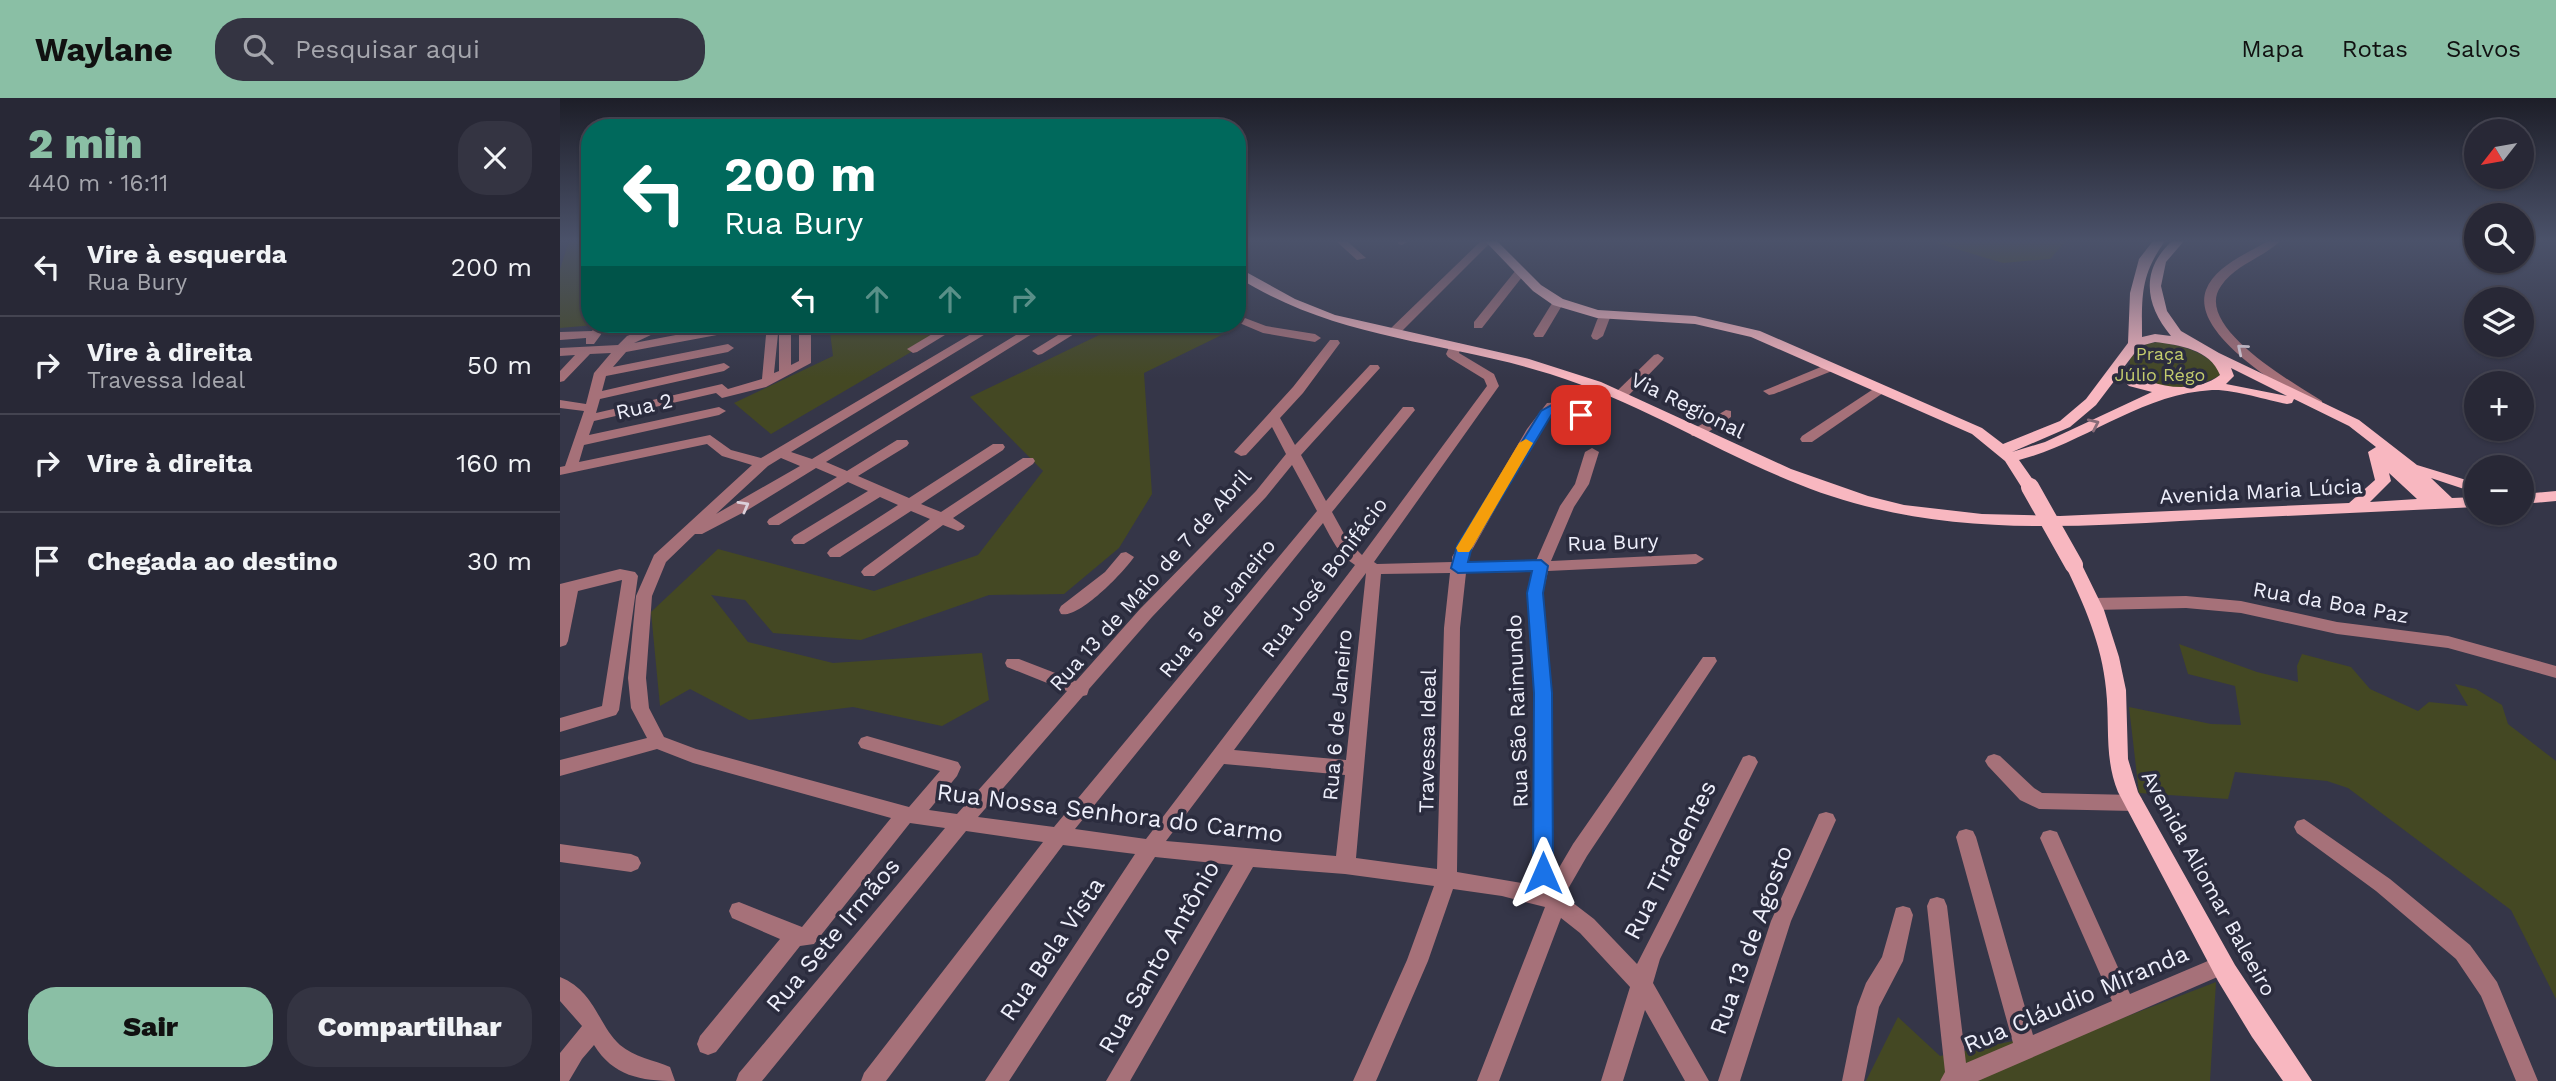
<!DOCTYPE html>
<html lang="pt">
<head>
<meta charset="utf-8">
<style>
	body { margin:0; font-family:"Work Sans",sans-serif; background:#343442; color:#f1f3f6; height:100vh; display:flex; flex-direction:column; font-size:26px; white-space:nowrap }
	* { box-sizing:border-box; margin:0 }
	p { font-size:23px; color:#a5a6ad }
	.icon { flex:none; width:38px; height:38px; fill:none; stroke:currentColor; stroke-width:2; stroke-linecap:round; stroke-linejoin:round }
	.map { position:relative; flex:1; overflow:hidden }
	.side { display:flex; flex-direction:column; background:#282836; width:560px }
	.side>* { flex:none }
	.guide { position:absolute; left:21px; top:21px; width:665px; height:214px; border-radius:28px; box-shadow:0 2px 5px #0004,0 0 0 2px #444451; background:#00695c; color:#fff; overflow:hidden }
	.needle { width:46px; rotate:239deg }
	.tools { position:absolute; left:1904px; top:21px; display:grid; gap:14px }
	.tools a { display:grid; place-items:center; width:70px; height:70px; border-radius:50%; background:#282836; box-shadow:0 2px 5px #0004,0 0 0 2px #444451; font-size:35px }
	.pin { position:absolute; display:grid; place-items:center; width:60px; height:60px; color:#fff; margin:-30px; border-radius:14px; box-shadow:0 4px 10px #0006 }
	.me { position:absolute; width:77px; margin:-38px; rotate:0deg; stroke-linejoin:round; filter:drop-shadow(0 0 5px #0008) }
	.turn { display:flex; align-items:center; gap:24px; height:147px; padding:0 28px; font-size:32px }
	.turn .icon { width:91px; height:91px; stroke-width:2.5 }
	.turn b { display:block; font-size:49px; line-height:60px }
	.lanes { display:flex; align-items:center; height:66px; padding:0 28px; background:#0003; justify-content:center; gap:35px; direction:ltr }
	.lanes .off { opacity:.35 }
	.round { display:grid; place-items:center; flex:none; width:74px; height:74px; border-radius:28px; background:#343442 }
	.summary { display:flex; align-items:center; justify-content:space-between; height:119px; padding:0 28px }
	h1 { font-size:42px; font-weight:800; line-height:52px; color:#8abfa5 }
	.cta { display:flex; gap:14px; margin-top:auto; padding:14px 28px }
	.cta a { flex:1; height:80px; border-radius:28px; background:#8abfa5; color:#111; font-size:28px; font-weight:800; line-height:80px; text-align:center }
	.cta a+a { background:#343442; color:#f1f3f6 }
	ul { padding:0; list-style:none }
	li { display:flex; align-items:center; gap:21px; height:98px; padding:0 28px; border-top:2px solid #444451 }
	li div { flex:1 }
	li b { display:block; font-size:26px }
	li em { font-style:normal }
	header { display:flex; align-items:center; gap:42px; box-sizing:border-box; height:98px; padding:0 35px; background:#8abfa5; color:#111 }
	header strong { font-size:33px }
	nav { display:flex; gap:38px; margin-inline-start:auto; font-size:24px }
	.search { width:490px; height:63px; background:#343442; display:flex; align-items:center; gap:18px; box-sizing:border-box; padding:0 24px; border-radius:28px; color:#a5a6ad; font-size:26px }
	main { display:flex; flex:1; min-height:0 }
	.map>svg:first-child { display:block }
</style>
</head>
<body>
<header>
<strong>Waylane</strong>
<div class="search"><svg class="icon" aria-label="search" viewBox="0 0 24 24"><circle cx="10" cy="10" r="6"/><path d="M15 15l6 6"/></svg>Pesquisar aqui</div>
<nav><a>Mapa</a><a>Rotas</a><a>Salvos</a></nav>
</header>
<main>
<section class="side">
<div class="summary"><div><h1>2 min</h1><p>440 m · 16:11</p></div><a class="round"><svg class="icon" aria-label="close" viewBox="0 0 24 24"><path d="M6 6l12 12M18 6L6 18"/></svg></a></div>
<ul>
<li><svg class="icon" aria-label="left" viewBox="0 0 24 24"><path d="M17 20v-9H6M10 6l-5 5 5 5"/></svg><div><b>Vire à esquerda</b><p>Rua Bury</p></div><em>200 m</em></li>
<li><svg class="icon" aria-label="right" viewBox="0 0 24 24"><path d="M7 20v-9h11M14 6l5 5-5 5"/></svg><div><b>Vire à direita</b><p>Travessa Ideal</p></div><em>50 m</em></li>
<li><svg class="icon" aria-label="right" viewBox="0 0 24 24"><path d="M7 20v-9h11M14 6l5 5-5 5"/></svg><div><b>Vire à direita</b></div><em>160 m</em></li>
<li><svg class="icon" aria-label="arrive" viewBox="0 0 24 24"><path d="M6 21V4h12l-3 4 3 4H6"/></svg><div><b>Chegada ao destino</b></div><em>30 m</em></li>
</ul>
<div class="cta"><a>Sair</a><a>Compartilhar</a></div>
</section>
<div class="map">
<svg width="1996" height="983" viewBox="0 0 1996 983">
	<rect width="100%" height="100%" fill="#353648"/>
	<g fill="#444823">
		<polygon points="9,143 30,143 30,226 46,226 0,230 0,171"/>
		<polygon points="1370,143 1506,143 1490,161 1443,165"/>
		<polygon points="269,226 399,226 211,336 174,305 273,258"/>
		<polygon points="562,226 676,226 678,229 584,275 592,396 559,450 504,496 429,497 301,542 213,535 185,502 151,497 188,544 273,565 422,555 429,602 382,628 293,609 189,622 130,591 100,608 91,514 158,451 314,493 418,457 483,373 410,299"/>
		<path d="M1598 244C1624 248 1644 253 1661 273L1659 278C1631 293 1596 294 1570 274V260L1586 246Z"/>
		<polygon points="1619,546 1697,574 1738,584 1737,568 1742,556 1791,569 1810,591 1858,613 1869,604 1908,608 1895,586 1916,591 1942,607 1948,626 1996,663 1996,901 1951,812 1788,690 1767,683 1675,674 1668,701 1579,695 1569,609 1651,626 1681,627 1675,588 1628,576"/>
		<polygon points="1656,884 1650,983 1306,983 1338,919 1380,958 1560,921"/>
	</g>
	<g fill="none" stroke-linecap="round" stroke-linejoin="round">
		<g fill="#a67179" fill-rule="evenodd">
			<polygon points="776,143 787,143 806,160 797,162"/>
			<polygon points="838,143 849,143 842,147 838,146"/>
			<polygon points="921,143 932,143 837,238 829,238 829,232"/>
			<path d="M1708 143H1720C1703 160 1676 166 1661 188 1632 228 1735 286 1762 303V309H1752C1723 289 1630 236 1646 192 1655 168 1688 155 1708 143Z"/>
			<polygon points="956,172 966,174 922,230 914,230 914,224"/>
			<polygon points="998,201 1004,204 985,236 983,239 975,239 973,236 994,202"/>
			<polygon points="1045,213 1051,217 1043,238 1037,242 1033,241 1031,238 1039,217"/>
			<polygon points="677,217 706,228 755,236 761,240 755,244 703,235 677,224"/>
			<polygon points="37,226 54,226 45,231 34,246 26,246 26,240 0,242 0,234 32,233"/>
			<path d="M98 226H114L74 245 173 226 179 230 173 234 66 254 53 269 168 246 174 250 168 254 46 278 42 293 164 265 170 269 164 273 40 301 36 315 162 286 168 291 202 281 207 226H219L214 275 219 273V226H231V267L239 263V226H251V265L206 289 162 300 156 295 34 323 29 337 159 309 166 313 159 317 24 347 19 364 150 337 171 352 201 360 428 226H442L231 354 252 361 474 226H488L266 364 287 373 337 342H347L349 345 347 348 298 378 349 400 433 346H443L445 349 443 352 361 406 381 414 463 360H473L475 363 473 366 393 420 405 428 403 431 398 433 383 427 314 478H304L301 474 304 470 370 421 351 413 280 459H270L267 455 270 451 338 407 320 399 244 446H234L231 442 234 438 308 393 288 384 219 427H209L207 424 209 421 277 379 256 370 186 413 142 436H135L106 464 92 498 86 580 89 610 104 639 136 651 349 709 380 673 301 650 298 645 301 640 307 638 398 664 401 669 397 678 369 712 397 716 507 593 447 569 445 565 447 561H459L516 583 580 511 696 393 726 356 712 329 686 357 681 358 674 354 733 289 770 242H778L780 245 743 295 720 320 735 347 810 267H818L820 270 741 357 766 403 843 309H853L855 312 772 414 788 443 802 457 927 288 924 281 888 259 886 256 891 245H899L901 248 899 255 934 276 939 288 814 464 817 466 892 464V459L967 331 987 305 1004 304 1049 324 1051 327 1044 331 996 311 980 332 908 459 907 464 976 463 1000 408 1015 386 1025 354 1032 350 1039 354 1029 386 1014 409 991 463 1136 456 1144 461 1136 466 988 473 983 495 992 595 993 780 1013 746 1143 559H1155L1157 563 1027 758 1004 798 1034 821 1077 866 1183 659 1189 657 1195 659 1198 664 1100 861 1093 885 1149 983H1125L1085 912 1063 983H1041L1070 889 1020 835 1001 820 939 983H917L985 809 942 798 893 791 868 863 816 983H793L847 862 874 788 785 776 693 769 570 983H546L673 767 595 759 449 983H425L575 756 503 747 326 983H301L304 975 483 744 406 733 202 983H176L179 975 385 730 350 725 254 846 240 848 156 954 148 957 140 954 137 946 140 938 220 841 172 820 169 813 172 806 179 804 242 829 331 720 133 665 97 651 0 678V662L87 640 71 610 68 580 76 498 94 457 192 367 162 358 147 346 0 377V369L5 368 24 313 0 310V302L26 306 34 275 51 255 30 256 4 283 0 284V273L15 257 0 258V250L58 247 67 238ZM221 360 240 368 156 416 208 368ZM732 367 757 413 494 729 418 719 523 598 527 597 529 591 592 519 706 399ZM763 425C772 442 779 457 795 467L586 741 515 731ZM972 474 967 495 974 595 973 787 897 774 900 530 906 475ZM806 475 786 662 674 652ZM890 475 884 530 877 771 796 760 821 476ZM664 666 785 677 776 758 606 743Z"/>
			<polygon points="389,226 403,226 357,254 353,255 347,251"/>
			<polygon points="516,226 530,226 482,256 478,257 472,253"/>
			<polygon points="1098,256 1104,260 1102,263 1066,300 1056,300 1056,294 1094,257"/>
			<polygon points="1268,266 1272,267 1272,273 1214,296 1209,297 1203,293"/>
			<polygon points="1318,288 1323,289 1323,295 1252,344 1242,344 1240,341 1242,338"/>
			<polygon points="1166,312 1171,313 1171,319 1142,338 1132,338 1130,335 1132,332"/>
			<path d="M566 454 574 459C564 474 519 521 501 516L499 512 501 508 545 474 561 455Z"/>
			<polygon points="60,471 75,474 78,478 59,612 56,617 0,634 0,620 42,608 62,482 18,493 8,543 6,547 0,549 0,486"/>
			<polygon points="1626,498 1681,503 1777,524 1888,538 1996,568 1996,580 1888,550 1777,536 1681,515 1626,510 1534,512 1526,506 1534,500"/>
			<polygon points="1434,656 1440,658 1474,690 1482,695 1574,697 1581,699 1583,705 1581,711 1574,713 1479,711 1460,702 1428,668 1425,663 1428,658"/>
			<polygon points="1266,714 1273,716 1276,722 1231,823 1180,983 1158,983 1211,823 1259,716"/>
			<polygon points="1744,721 1830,781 1910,847 1937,884 1978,983 1956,983 1921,898 1896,861 1816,793 1737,735 1734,729 1737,723"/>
			<polygon points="1406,731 1413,733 1416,739 1473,937 1552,903 1480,740 1483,734 1490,732 1497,734 1570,896 1662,857 1669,860 1673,867 1669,874 1418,983 1380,983 1385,974 1367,808 1370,801 1377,799 1384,801 1387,808 1406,965 1453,945 1396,739 1399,733"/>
			<polygon points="0,746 71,756 78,759 81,765 78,771 71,774 0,764"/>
			<polygon points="1343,808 1350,810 1353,817 1343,863 1319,909 1304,983 1282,983 1297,909 1306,885 1322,859 1336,810"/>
			<path d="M0 879C35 893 38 927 60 947 74 959 94 962 110 969L115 983C81 983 53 978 34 947L22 961 9 983H0V955L22 928 0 903Z"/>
		</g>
		<g fill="#f8b7c0" fill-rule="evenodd">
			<path d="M925 143H937L981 187 1003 201 1038 212 1135 218 1200 233 1422 330 1443 346 1500 323 1526 301 1568 245 1570 195 1579 161 1593 143H1605C1580 178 1582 198 1582 239L1595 236 1611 238C1585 207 1580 172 1612 143H1624L1606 164 1601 188 1607 213 1621 233 1659 255 1799 322 1857 367 1916 385V395L1871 380 1892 400 1916 399V409C1817 414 1719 418 1620 423 1514 429 1409 435 1305 408 1194 380 1099 310 990 276 881 242 777 242 677 179V169L735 201 775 217 969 261 1041 284 1231 371 1308 398 1344 407 1422 416 1500 418 1789 405 1815 382 1808 354 1816 349 1789 328 1734 301 1732 305 1727 306C1706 302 1673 291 1652 292 1581 296 1527 344 1459 362L1478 389 1476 393H1464L1445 363 1412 336 1191 239 1135 226 1037 220 993 207 973 193ZM1595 244C1619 247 1650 251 1660 277 1633 298 1587 289 1564 269L1580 248ZM1671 270 1727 298 1666 286 1674 278ZM1558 278 1569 288 1592 294 1485 344 1452 354 1510 329 1536 307ZM1829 375 1857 401 1810 404 1831 383Z"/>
			<polygon points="1996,393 1996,403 1962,406 1962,396"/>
			<path d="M1514 461 1520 463 1544 512 1559 559 1566 592 1568 661 1578 694 1675 867 1752 983H1723L1692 939 1658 883 1558 694C1544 660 1550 627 1546 591 1542 547 1524 506 1505 467Z"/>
		</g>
		<polyline stroke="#f8b7c0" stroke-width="18" points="1470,389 1514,467"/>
	</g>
	<defs><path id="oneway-chevron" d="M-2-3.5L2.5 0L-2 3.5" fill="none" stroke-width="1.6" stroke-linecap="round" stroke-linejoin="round" transform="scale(1.75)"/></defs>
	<g stroke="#dcd0da">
		<use href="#oneway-chevron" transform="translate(1682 251) rotate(-140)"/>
		<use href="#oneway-chevron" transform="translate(184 408) rotate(-29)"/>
	</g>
	<use stroke="#876b78" href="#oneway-chevron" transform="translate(1534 326) rotate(-25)"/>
	<linearGradient id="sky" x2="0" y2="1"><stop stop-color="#1d1e28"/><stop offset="0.51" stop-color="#4b526a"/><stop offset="1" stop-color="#4b526a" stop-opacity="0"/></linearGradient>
	<rect width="1996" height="280" fill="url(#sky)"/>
	<polygon fill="#1a73e8" stroke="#114b97" stroke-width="2" points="999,303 1028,317 1021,321 999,312 992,316 912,448 908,464 981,462 988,468 983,495 992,595 993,775 990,781 983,784 976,781 973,775 974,595 967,495 972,473 898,475 891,470 897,448 981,313"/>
	<polygon fill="#f59e0b" points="966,341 973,345 912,450 909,454 898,454 896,450 959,345"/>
	<g text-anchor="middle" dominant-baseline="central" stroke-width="7" stroke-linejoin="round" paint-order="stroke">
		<g font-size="18" fill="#c3cc6d" stroke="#2b2c3e">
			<text x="1600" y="255">Praça<tspan x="1600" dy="21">Júlio Régo</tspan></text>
		</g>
		<g font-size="21" fill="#eeeffb" stroke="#2b2c3e">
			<text transform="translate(1128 307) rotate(26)">Via Regional</text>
			<text transform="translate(84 308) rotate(-13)">Rua 2</text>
			<text transform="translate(1701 393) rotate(-3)">Avenida Maria Lúcia</text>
			<text transform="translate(1053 444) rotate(-2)">Rua Bury</text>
			<text transform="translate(764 479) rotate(-53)">Rua José Bonifácio</text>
			<text transform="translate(590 482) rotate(-48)">Rua 13 de Maio de 7 de Abril</text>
			<text transform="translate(1771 504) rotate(10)">Rua da Boa Paz</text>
			<text transform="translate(657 510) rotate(-51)">Rua 5 de Janeiro</text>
			<text transform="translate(957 613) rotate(-92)">Rua São Raimundo</text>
			<text transform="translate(777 617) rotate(-85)">Rua 6 de Janeiro</text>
			<text transform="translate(867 643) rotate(-89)">Travessa Ideal</text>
			<text transform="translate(1649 785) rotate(61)">Avenida Aliomar Baleeiro</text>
		</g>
		<g font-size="24" fill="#eeeffb" stroke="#2b2c3e">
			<text transform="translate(550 715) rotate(7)">Rua Nossa Senhora do Carmo</text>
			<text transform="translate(1110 762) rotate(-63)">Rua Tiradentes</text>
			<text transform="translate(273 837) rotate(-50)">Rua Sete Irmãos</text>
			<text transform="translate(1191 842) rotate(-70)">Rua 13 de Agosto</text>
			<text transform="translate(492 851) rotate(-56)">Rua Bela Vista</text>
			<text transform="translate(599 859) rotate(-60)">Rua Santo Antônio</text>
			<text transform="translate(1516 901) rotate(-23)">Rua Cláudio Miranda</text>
		</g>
	</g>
</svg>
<div class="tools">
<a><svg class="needle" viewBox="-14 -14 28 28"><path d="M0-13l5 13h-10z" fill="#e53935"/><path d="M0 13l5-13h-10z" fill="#a5a6ad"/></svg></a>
<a><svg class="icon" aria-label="search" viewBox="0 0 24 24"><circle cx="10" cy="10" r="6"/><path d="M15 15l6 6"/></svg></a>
<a><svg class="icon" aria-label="layers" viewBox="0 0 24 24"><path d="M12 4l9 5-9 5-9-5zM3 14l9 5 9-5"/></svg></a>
<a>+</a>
<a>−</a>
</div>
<div class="pin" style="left:1021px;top:317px;background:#d93025"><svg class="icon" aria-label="arrive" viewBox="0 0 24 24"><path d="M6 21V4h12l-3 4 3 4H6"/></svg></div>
<svg class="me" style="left:983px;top:775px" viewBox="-20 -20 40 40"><path d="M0-17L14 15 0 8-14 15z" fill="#1a73e8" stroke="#fff" stroke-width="4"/></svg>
<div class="guide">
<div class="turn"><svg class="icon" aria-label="left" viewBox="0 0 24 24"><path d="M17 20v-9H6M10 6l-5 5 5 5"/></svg><div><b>200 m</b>Rua Bury</div></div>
<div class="lanes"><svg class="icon" aria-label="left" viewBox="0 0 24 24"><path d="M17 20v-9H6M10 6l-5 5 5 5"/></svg><svg class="icon off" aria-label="ahead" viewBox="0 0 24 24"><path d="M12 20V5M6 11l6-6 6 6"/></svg><svg class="icon off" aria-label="ahead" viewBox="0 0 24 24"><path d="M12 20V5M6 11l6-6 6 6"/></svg><svg class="icon off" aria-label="right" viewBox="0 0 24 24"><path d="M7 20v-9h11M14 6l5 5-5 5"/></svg></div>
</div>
</div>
</main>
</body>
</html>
